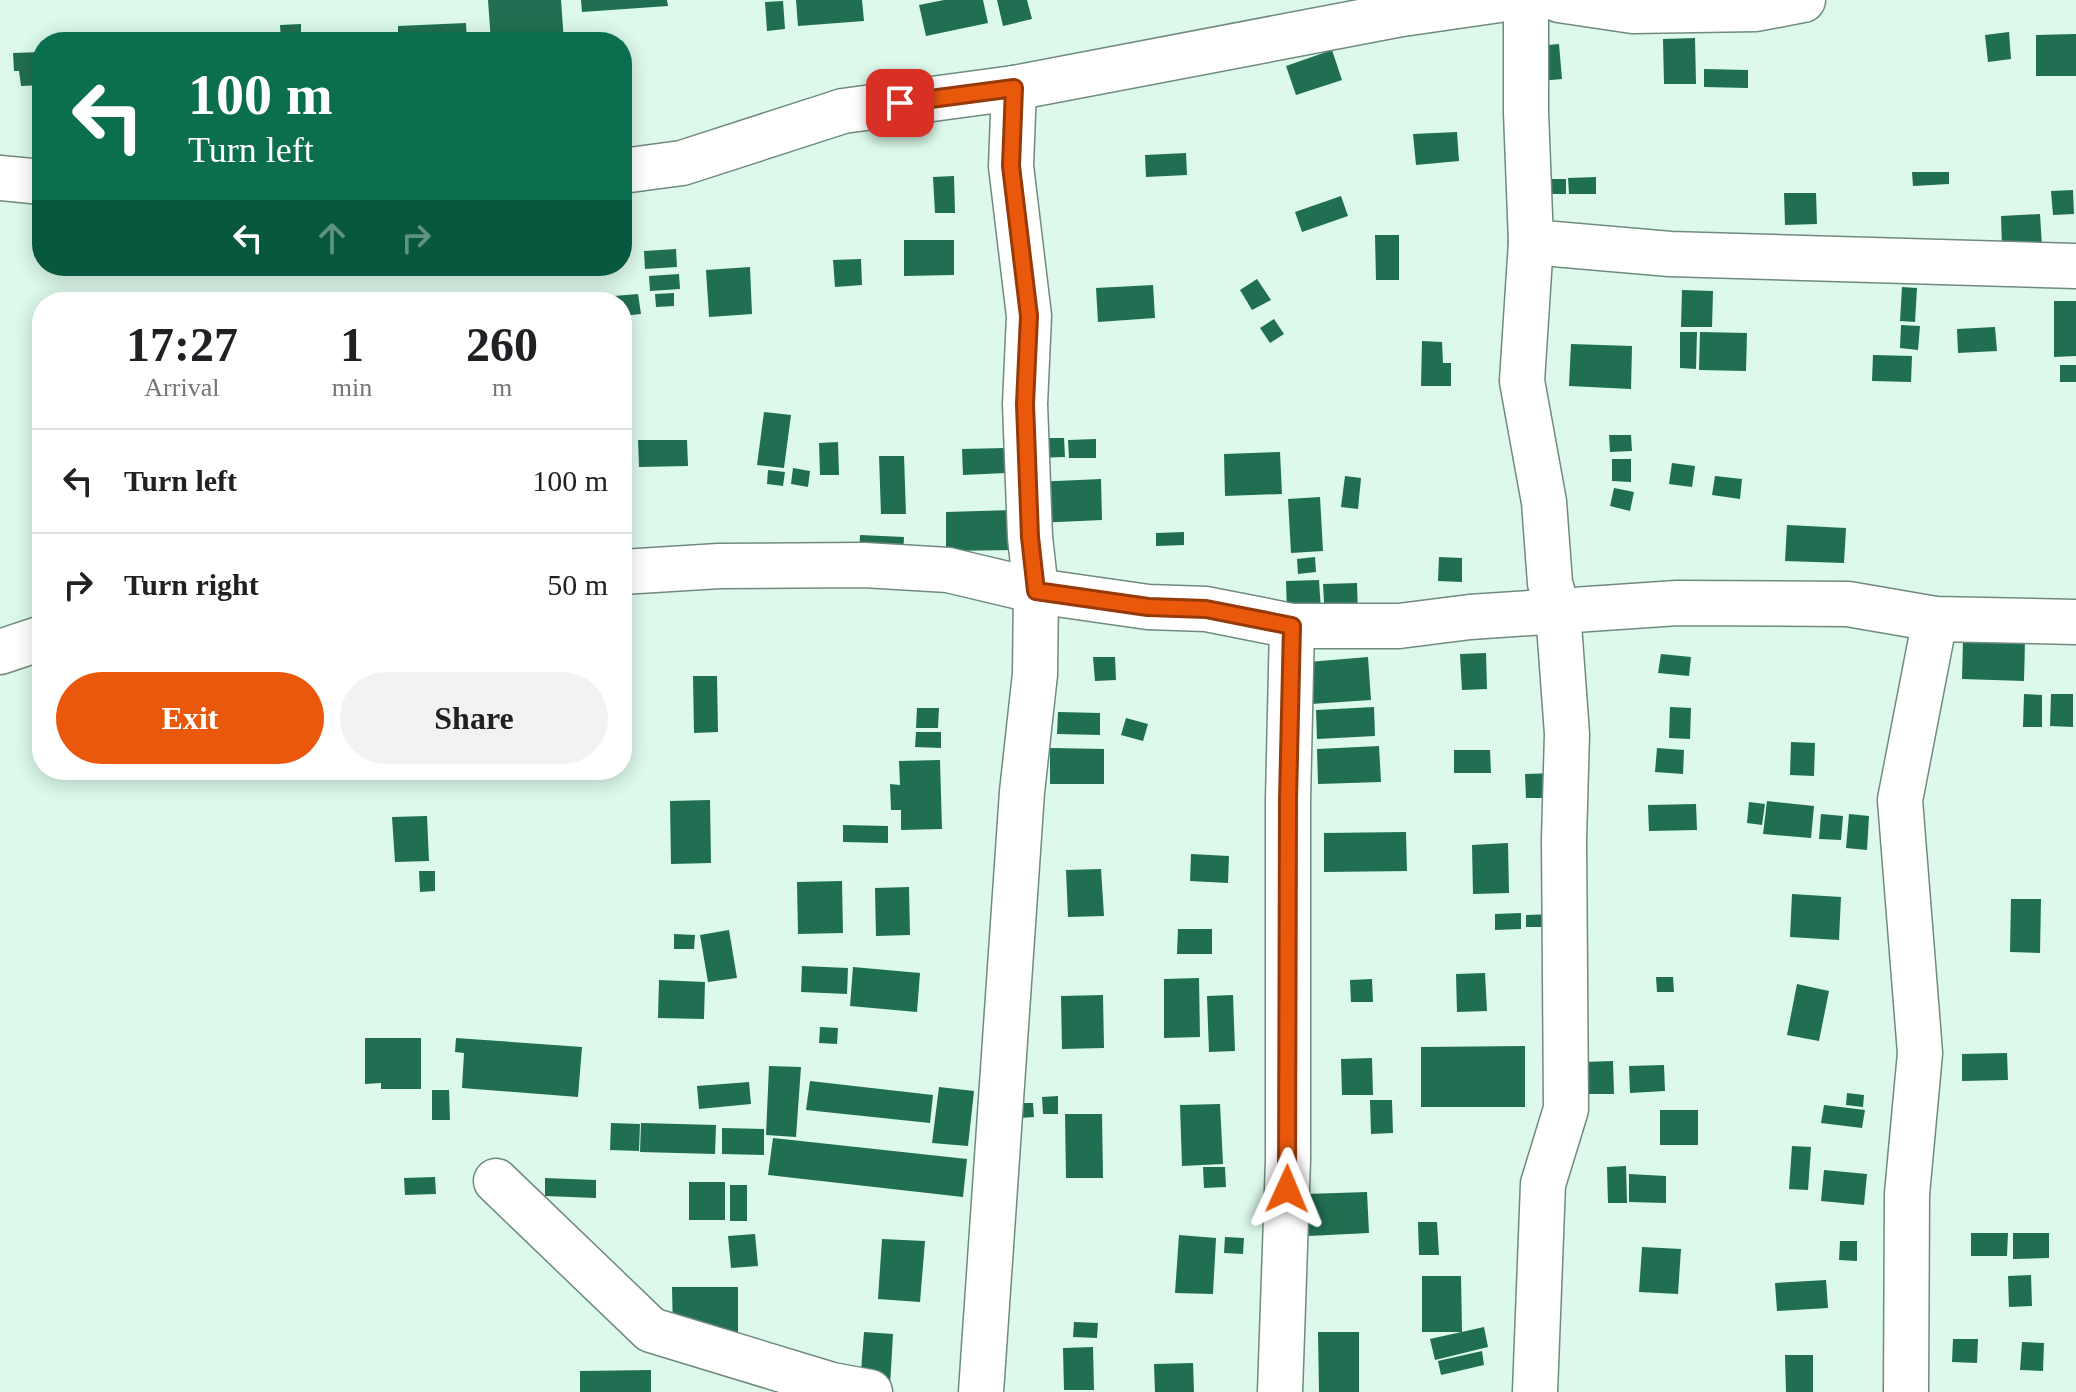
<!DOCTYPE html>
<html lang="en">
<head>
<meta charset="utf-8">
<style>
	body { margin:0; font-family:Georgia,serif; background:#f2f2f2; color:#202124; height:100vh; display:flex; flex-direction:column; font-size:30px; white-space:nowrap }
	* { box-sizing:border-box; margin:0 }
	p { font-size:26px; color:#757577 }
	.icon { flex:none; width:44px; height:44px; fill:none; stroke:currentColor; stroke-width:2; stroke-linecap:round; stroke-linejoin:round }
	.map { position:relative; flex:1; overflow:hidden }
	.side { position:absolute; left:32px; top:292px; width:600px; height:488px; display:flex; flex-direction:column; background:#fff; border-radius:32px; box-shadow:0 4px 20px #0003 }
	.side>* { flex:none }
	.top-card { position:absolute; left:32px; top:32px; width:600px; height:244px; border-radius:32px; box-shadow:0 4px 20px #0003; background:#0b6e4f; color:#fff; overflow:hidden }
	.pin { position:absolute; display:grid; place-items:center; width:68px; height:68px; color:#fff; margin:-34px; border-radius:16px; box-shadow:0 4px 12px #0006 }
	.me { position:absolute; width:88px; margin:-44px; rotate:1deg; stroke-linejoin:round; filter:drop-shadow(0 0 6px #0008) }
	.turn { display:flex; align-items:center; gap:28px; height:168px; padding:0 24px; font-size:36px }
	.turn .icon { width:104px; height:104px; stroke-width:2.5 }
	.turn b { display:block; font-size:56px; line-height:68px }
	.lanes { display:flex; align-items:center; height:76px; padding:0 24px; background:#0003; justify-content:center; gap:40px; direction:ltr }
	.lanes .off { opacity:.35 }
	.eta { display:flex; justify-content:space-evenly; align-items:center; height:136px; text-align:center }
	.eta b { font-size:48px; font-weight:700; line-height:56px }
	.cta { display:flex; gap:16px; margin-top:auto; padding:16px 24px }
	.cta a { flex:1; height:92px; border-radius:48px; background:#ea580c; color:#fff; font-size:32px; font-weight:700; line-height:92px; text-align:center }
	.cta a+a { background:#f2f2f2; color:#202124 }
	ul { padding:0; list-style:none }
	li { display:flex; align-items:center; gap:24px; height:104px; padding:0 24px; border-top:2px solid #e0e0e0 }
	li div { flex:1 }
	li b { display:block; font-size:30px }
	li em { font-style:normal }
	.map>svg:first-child { display:block }
</style>
</head>
<body>
<div class="map">
<svg width="2076" height="1392" viewBox="0 0 2076 1392">
	<rect width="100%" height="100%" fill="#dcf9eb"/>
	<g fill="#216f52">
		<polygon points="488,0 561,0 564,42 491,42"/>
		<polygon points="581,0 667,0 668,6 582,12"/>
		<polygon points="796,0 862,0 864,21 798,26"/>
		<polygon points="944,0 983,0 988,23 926,36 919,5"/>
		<polygon points="997,0 1027,0 1032,19 1003,26"/>
		<polygon points="783,1 785,29 767,31 765,2"/>
		<polygon points="466,23 467,42 398,42 398,26"/>
		<polygon points="301,24 301,40 281,41 280,25"/>
		<polygon points="2009,32 2011,59 1988,62 1985,35"/>
		<polygon points="2076,34 2076,76 2036,76 2036,35"/>
		<polygon points="1695,38 1696,84 1664,84 1663,39"/>
		<polygon points="1559,44 1562,79 1540,81 1538,46"/>
		<polygon points="1332,50 1342,80 1296,95 1286,66"/>
		<polygon points="41,52 42,85 21,86 19,71 14,71 13,53"/>
		<polygon points="1704,69 1748,70 1748,88 1704,87"/>
		<polygon points="1457,132 1459,161 1416,165 1413,134"/>
		<polygon points="1186,153 1187,175 1146,177 1145,155"/>
		<polygon points="1912,172 1949,172 1949,184 1913,186"/>
		<polygon points="954,176 955,213 935,213 933,177"/>
		<polygon points="1596,177 1596,194 1569,194 1568,178"/>
		<rect x="1547" y="179" width="19" height="15"/>
		<polygon points="2073,190 2074,214 2053,215 2051,191"/>
		<polygon points="1784,193 1816,193 1817,224 1785,225"/>
		<polygon points="1341,196 1348,216 1302,232 1295,212"/>
		<polygon points="2040,214 2042,247 2002,249 2001,216"/>
		<polygon points="1375,235 1399,235 1399,280 1376,280"/>
		<polygon points="904,240 954,240 954,275 904,276"/>
		<polygon points="676,249 677,267 645,269 644,251"/>
		<polygon points="861,259 862,285 835,287 833,260"/>
		<polygon points="750,267 752,314 709,317 706,270"/>
		<polygon points="679,274 680,289 650,291 649,276"/>
		<polygon points="1257,279 1271,300 1252,310 1240,290"/>
		<polygon points="1153,285 1155,318 1098,322 1096,288"/>
		<polygon points="1902,287 1917,288 1915,322 1900,321"/>
		<polygon points="1682,290 1713,291 1712,327 1681,327"/>
		<polygon points="674,293 674,306 656,307 655,294"/>
		<polygon points="638,294 641,314 622,316 622,302 615,302 614,296"/>
		<polygon points="2054,301 2076,301 2076,356 2054,357"/>
		<polygon points="1274,319 1284,334 1270,343 1260,328"/>
		<polygon points="1901,325 1920,326 1918,350 1900,348"/>
		<polygon points="1995,327 1997,351 1958,353 1957,329"/>
		<polygon points="1680,332 1697,332 1696,369 1680,368"/>
		<polygon points="1700,332 1747,333 1746,371 1699,370"/>
		<polygon points="1422,341 1442,342 1443,363 1451,363 1451,386 1421,386"/>
		<polygon points="1571,344 1632,346 1631,389 1569,386"/>
		<polygon points="1873,355 1912,356 1911,382 1872,381"/>
		<rect x="2060" y="365" width="16" height="17"/>
		<polygon points="764,412 791,415 784,468 757,465"/>
		<polygon points="1609,435 1631,435 1632,451 1610,452"/>
		<polygon points="1036,438 1064,438 1065,457 1036,458"/>
		<polygon points="1096,439 1096,458 1069,458 1068,440"/>
		<polygon points="638,440 687,440 688,466 639,467"/>
		<polygon points="838,442 839,475 820,475 819,443"/>
		<polygon points="1005,448 1006,473 963,475 962,449"/>
		<polygon points="1280,452 1282,494 1225,496 1224,454"/>
		<polygon points="879,456 904,456 906,514 881,514"/>
		<polygon points="1612,459 1631,459 1631,482 1612,481"/>
		<polygon points="1672,463 1695,466 1692,487 1669,484"/>
		<polygon points="793,468 810,471 808,487 791,484"/>
		<polygon points="768,470 785,472 783,486 767,484"/>
		<polygon points="1345,476 1361,478 1358,509 1341,507"/>
		<polygon points="1715,476 1742,479 1740,499 1712,495"/>
		<polygon points="1101,479 1102,520 1036,523 1034,482"/>
		<polygon points="1614,488 1634,492 1630,511 1610,506"/>
		<polygon points="1320,497 1323,551 1291,553 1288,499"/>
		<polygon points="1012,510 1014,550 946,551 946,512"/>
		<polygon points="1787,525 1846,528 1844,563 1785,561"/>
		<polygon points="1184,532 1184,545 1156,546 1156,533"/>
		<polygon points="860,535 904,537 903,558 859,556"/>
		<polygon points="1315,557 1316,572 1298,574 1297,559"/>
		<polygon points="1439,557 1462,558 1462,582 1438,581"/>
		<polygon points="1319,580 1321,611 1287,613 1286,581"/>
		<polygon points="1357,583 1358,617 1325,619 1323,584"/>
		<polygon points="1963,639 2025,641 2024,681 1962,679"/>
		<polygon points="1486,653 1487,689 1462,690 1460,654"/>
		<polygon points="1661,654 1691,657 1689,676 1658,673"/>
		<polygon points="1093,657 1115,657 1116,680 1095,681"/>
		<polygon points="1368,657 1371,700 1311,704 1308,662"/>
		<polygon points="693,676 717,676 718,732 694,733"/>
		<polygon points="2024,694 2042,695 2042,727 2023,727"/>
		<polygon points="2051,694 2073,694 2073,727 2050,726"/>
		<polygon points="1374,707 1375,736 1317,739 1316,710"/>
		<polygon points="1670,707 1691,708 1690,739 1669,738"/>
		<polygon points="917,708 939,708 938,728 916,728"/>
		<polygon points="1058,712 1100,713 1100,735 1057,734"/>
		<polygon points="1126,718 1148,724 1143,741 1121,735"/>
		<polygon points="916,732 941,732 941,748 915,747"/>
		<polygon points="1791,742 1815,743 1814,776 1790,775"/>
		<polygon points="1379,746 1381,782 1318,784 1317,749"/>
		<polygon points="1050,748 1104,749 1104,784 1050,784"/>
		<polygon points="1657,748 1684,750 1683,774 1655,772"/>
		<polygon points="1454,750 1490,750 1491,773 1454,773"/>
		<polygon points="940,760 942,829 901,830 901,810 891,810 890,784 900,785 899,761"/>
		<polygon points="1557,773 1558,798 1526,798 1525,774"/>
		<polygon points="710,800 711,863 671,864 670,801"/>
		<polygon points="1767,801 1814,806 1811,838 1763,834"/>
		<polygon points="1749,802 1765,804 1762,825 1747,823"/>
		<polygon points="1696,804 1697,830 1649,831 1648,805"/>
		<polygon points="1821,814 1843,816 1841,840 1819,839"/>
		<polygon points="1849,814 1869,816 1867,850 1846,848"/>
		<polygon points="427,816 429,861 395,862 392,817"/>
		<polygon points="843,825 888,826 888,843 843,842"/>
		<polygon points="1406,832 1407,871 1324,872 1324,833"/>
		<polygon points="1508,843 1509,893 1473,894 1472,845"/>
		<polygon points="1191,854 1229,856 1228,883 1190,881"/>
		<polygon points="1101,869 1104,916 1068,917 1066,870"/>
		<polygon points="419,871 435,871 435,891 420,892"/>
		<polygon points="842,881 843,933 798,934 797,882"/>
		<polygon points="909,887 910,935 876,936 875,888"/>
		<polygon points="1792,894 1841,897 1839,940 1790,937"/>
		<polygon points="2011,899 2041,899 2040,953 2010,952"/>
		<polygon points="1521,913 1521,929 1495,930 1495,914"/>
		<polygon points="1555,914 1555,927 1526,927 1526,915"/>
		<polygon points="1178,929 1212,929 1212,954 1177,954"/>
		<polygon points="729,930 737,978 708,982 700,935"/>
		<polygon points="674,934 695,935 694,949 674,949"/>
		<polygon points="802,966 848,968 847,994 801,992"/>
		<polygon points="853,967 920,973 917,1012 850,1006"/>
		<polygon points="1485,973 1487,1011 1457,1012 1456,974"/>
		<polygon points="1656,977 1673,977 1674,992 1657,992"/>
		<polygon points="1199,978 1200,1037 1164,1038 1164,979"/>
		<polygon points="1372,979 1373,1002 1351,1002 1350,980"/>
		<polygon points="659,980 705,982 704,1019 658,1018"/>
		<polygon points="1797,984 1829,991 1819,1041 1787,1035"/>
		<polygon points="1103,995 1104,1048 1062,1049 1061,996"/>
		<polygon points="1233,995 1235,1051 1209,1052 1207,996"/>
		<polygon points="820,1027 838,1028 837,1044 819,1043"/>
		<polygon points="365,1038 421,1038 421,1089 381,1089 381,1083 365,1084"/>
		<polygon points="456,1038 582,1047 578,1097 462,1088 464,1053 455,1052"/>
		<polygon points="1525,1046 1525,1107 1421,1107 1421,1047"/>
		<polygon points="2007,1053 2008,1080 1962,1081 1962,1054"/>
		<polygon points="1372,1058 1373,1095 1342,1095 1341,1059"/>
		<polygon points="1613,1061 1614,1094 1584,1094 1583,1062"/>
		<polygon points="1664,1065 1665,1091 1630,1093 1629,1066"/>
		<polygon points="769,1066 801,1067 796,1137 766,1135"/>
		<polygon points="810,1081 933,1095 930,1123 806,1110"/>
		<polygon points="749,1082 751,1104 699,1109 697,1086"/>
		<polygon points="939,1087 974,1091 968,1146 932,1143"/>
		<polygon points="432,1090 449,1090 450,1120 432,1120"/>
		<polygon points="1847,1093 1864,1095 1863,1107 1846,1105"/>
		<polygon points="1058,1096 1058,1114 1043,1114 1042,1097"/>
		<polygon points="1370,1100 1392,1100 1393,1133 1371,1134"/>
		<polygon points="1020,1103 1033,1103 1034,1117 1020,1118"/>
		<polygon points="1220,1104 1223,1164 1182,1166 1180,1105"/>
		<polygon points="1824,1105 1865,1110 1862,1128 1821,1123"/>
		<rect x="1660" y="1110" width="38" height="35"/>
		<polygon points="1065,1114 1102,1114 1103,1178 1066,1178"/>
		<polygon points="611,1123 640,1124 639,1151 610,1150"/>
		<polygon points="641,1123 716,1125 715,1154 640,1152"/>
		<polygon points="722,1128 764,1129 764,1155 722,1154"/>
		<polygon points="773,1138 967,1159 963,1197 768,1175"/>
		<polygon points="1792,1146 1811,1147 1808,1190 1789,1189"/>
		<polygon points="1626,1166 1627,1203 1608,1203 1607,1167"/>
		<polygon points="1203,1167 1225,1167 1226,1187 1204,1188"/>
		<polygon points="1824,1170 1867,1174 1864,1205 1821,1201"/>
		<polygon points="1629,1174 1666,1176 1666,1203 1629,1202"/>
		<polygon points="435,1177 436,1194 405,1195 404,1178"/>
		<polygon points="545,1178 596,1180 596,1198 545,1196"/>
		<rect x="689" y="1182" width="36" height="38"/>
		<rect x="730" y="1185" width="17" height="36"/>
		<polygon points="1367,1192 1369,1233 1308,1236 1306,1194"/>
		<polygon points="1418,1222 1437,1222 1439,1255 1419,1255"/>
		<polygon points="1971,1233 2008,1233 2007,1256 1971,1256"/>
		<polygon points="2013,1233 2049,1233 2049,1258 2013,1259"/>
		<polygon points="755,1234 758,1266 731,1268 728,1236"/>
		<polygon points="1179,1235 1216,1238 1213,1294 1175,1293"/>
		<polygon points="1225,1237 1244,1238 1243,1254 1224,1253"/>
		<polygon points="882,1239 925,1241 920,1302 878,1299"/>
		<polygon points="1840,1241 1857,1241 1857,1261 1839,1260"/>
		<polygon points="1642,1247 1681,1249 1678,1294 1639,1292"/>
		<polygon points="2031,1275 2032,1306 2009,1307 2008,1276"/>
		<polygon points="1422,1276 1461,1276 1462,1332 1422,1332"/>
		<polygon points="1826,1280 1828,1308 1777,1311 1775,1283"/>
		<polygon points="672,1287 738,1287 738,1333 673,1333"/>
		<polygon points="1074,1322 1098,1323 1097,1338 1073,1337"/>
		<polygon points="1484,1327 1488,1347 1435,1360 1430,1339"/>
		<polygon points="864,1332 893,1334 890,1386 860,1384"/>
		<polygon points="1318,1332 1359,1332 1359,1392 1319,1392"/>
		<polygon points="1953,1339 1978,1339 1977,1363 1952,1362"/>
		<polygon points="2022,1342 2044,1343 2043,1371 2020,1370"/>
		<polygon points="1093,1347 1094,1390 1064,1390 1063,1348"/>
		<polygon points="1482,1351 1484,1365 1441,1375 1438,1361"/>
		<polygon points="1785,1355 1813,1355 1813,1392 1786,1392"/>
		<polygon points="1193,1363 1194,1392 1155,1392 1154,1364"/>
		<polygon points="651,1370 651,1392 580,1392 580,1371"/>
	</g>
	<g fill="none" stroke-linecap="round" stroke-linejoin="round">
		<g stroke="#708b7e" stroke-width="47">
			<g id="minor">
				<polyline points="1526,0 1526,112 1531,242 1522,381 1544,502 1550,583 1558,611 1567,734 1564,839 1566,1109 1543,1184 1535,1392"/>
				<polyline points="1559,0 1633,11 1756,9 1803,0"/>
				<polyline points="622,171 682,163 843,111 1014,88 1402,14 1499,0"/>
				<polyline points="0,178 42,182"/>
				<polyline points="1531,242 1670,254 2076,266"/>
				<polyline points="622,572 719,566 864,565 948,570 1036,591 1148,607 1206,609 1292,626 1399,626 1470,617 1677,603 1848,604 1935,619 2076,622"/>
				<polyline points="0,652 42,638"/>
				<polyline points="496,1181 651,1330 832,1385 870,1392"/>
				<polyline points="981,1392 1022,792 1035,674 1036,591 1030,537 1025,404 1029,316 1011,166 1014,88"/>
				<polyline points="1280,1392 1288,1160 1288,800 1292,626"/>
				<polyline points="1906,1392 1907,1194 1920,1053 1900,800 1935,619"/>
			</g>
		</g>
		<use href="#minor" stroke="#fff" stroke-width="44"/>
	</g>
	<g fill="none" stroke-linecap="round" stroke-linejoin="round">
		<g stroke="#983908" stroke-width="20">
			<polyline id="route" points="900,103 1014,88 1011,166 1029,316 1025,404 1030,537 1036,591 1148,607 1206,609 1292,626 1288,800 1287,1189"/>
		</g>
		<use href="#route" stroke="#ea580c" stroke-width="14"/>
	</g>
</svg>
<div class="pin" style="left:900px;top:103px;background:#d93025"><svg class="icon" aria-label="arrive" viewBox="0 0 24 24"><path d="M6 21V4h12l-3 4 3 4H6"/></svg></div>
<svg class="me" style="left:1287px;top:1189px" viewBox="-20 -20 40 40"><path d="M0-17L14 15 0 8-14 15z" fill="#ea580c" stroke="#fff" stroke-width="4"/></svg>
<div class="top-card">
<div class="turn"><svg class="icon" aria-label="left" viewBox="0 0 24 24"><path d="M17 20v-9H6M10 6l-5 5 5 5"/></svg><div><b>100 m</b>Turn left</div></div>
<div class="lanes"><svg class="icon" aria-label="left" viewBox="0 0 24 24"><path d="M17 20v-9H6M10 6l-5 5 5 5"/></svg><svg class="icon off" aria-label="ahead" viewBox="0 0 24 24"><path d="M12 20V5M6 11l6-6 6 6"/></svg><svg class="icon off" aria-label="right" viewBox="0 0 24 24"><path d="M7 20v-9h11M14 6l5 5-5 5"/></svg></div>
</div>
<section class="side">
<div class="eta">
<div><b>17:27</b><p>Arrival</p></div>
<div><b>1</b><p>min</p></div>
<div><b>260</b><p>m</p></div>
</div>
<ul>
<li><svg class="icon" aria-label="left" viewBox="0 0 24 24"><path d="M17 20v-9H6M10 6l-5 5 5 5"/></svg><div><b>Turn left</b></div><em>100 m</em></li>
<li><svg class="icon" aria-label="right" viewBox="0 0 24 24"><path d="M7 20v-9h11M14 6l5 5-5 5"/></svg><div><b>Turn right</b></div><em>50 m</em></li>
</ul>
<div class="cta"><a>Exit</a><a>Share</a></div>
</section>
</div>
</body>
</html>
